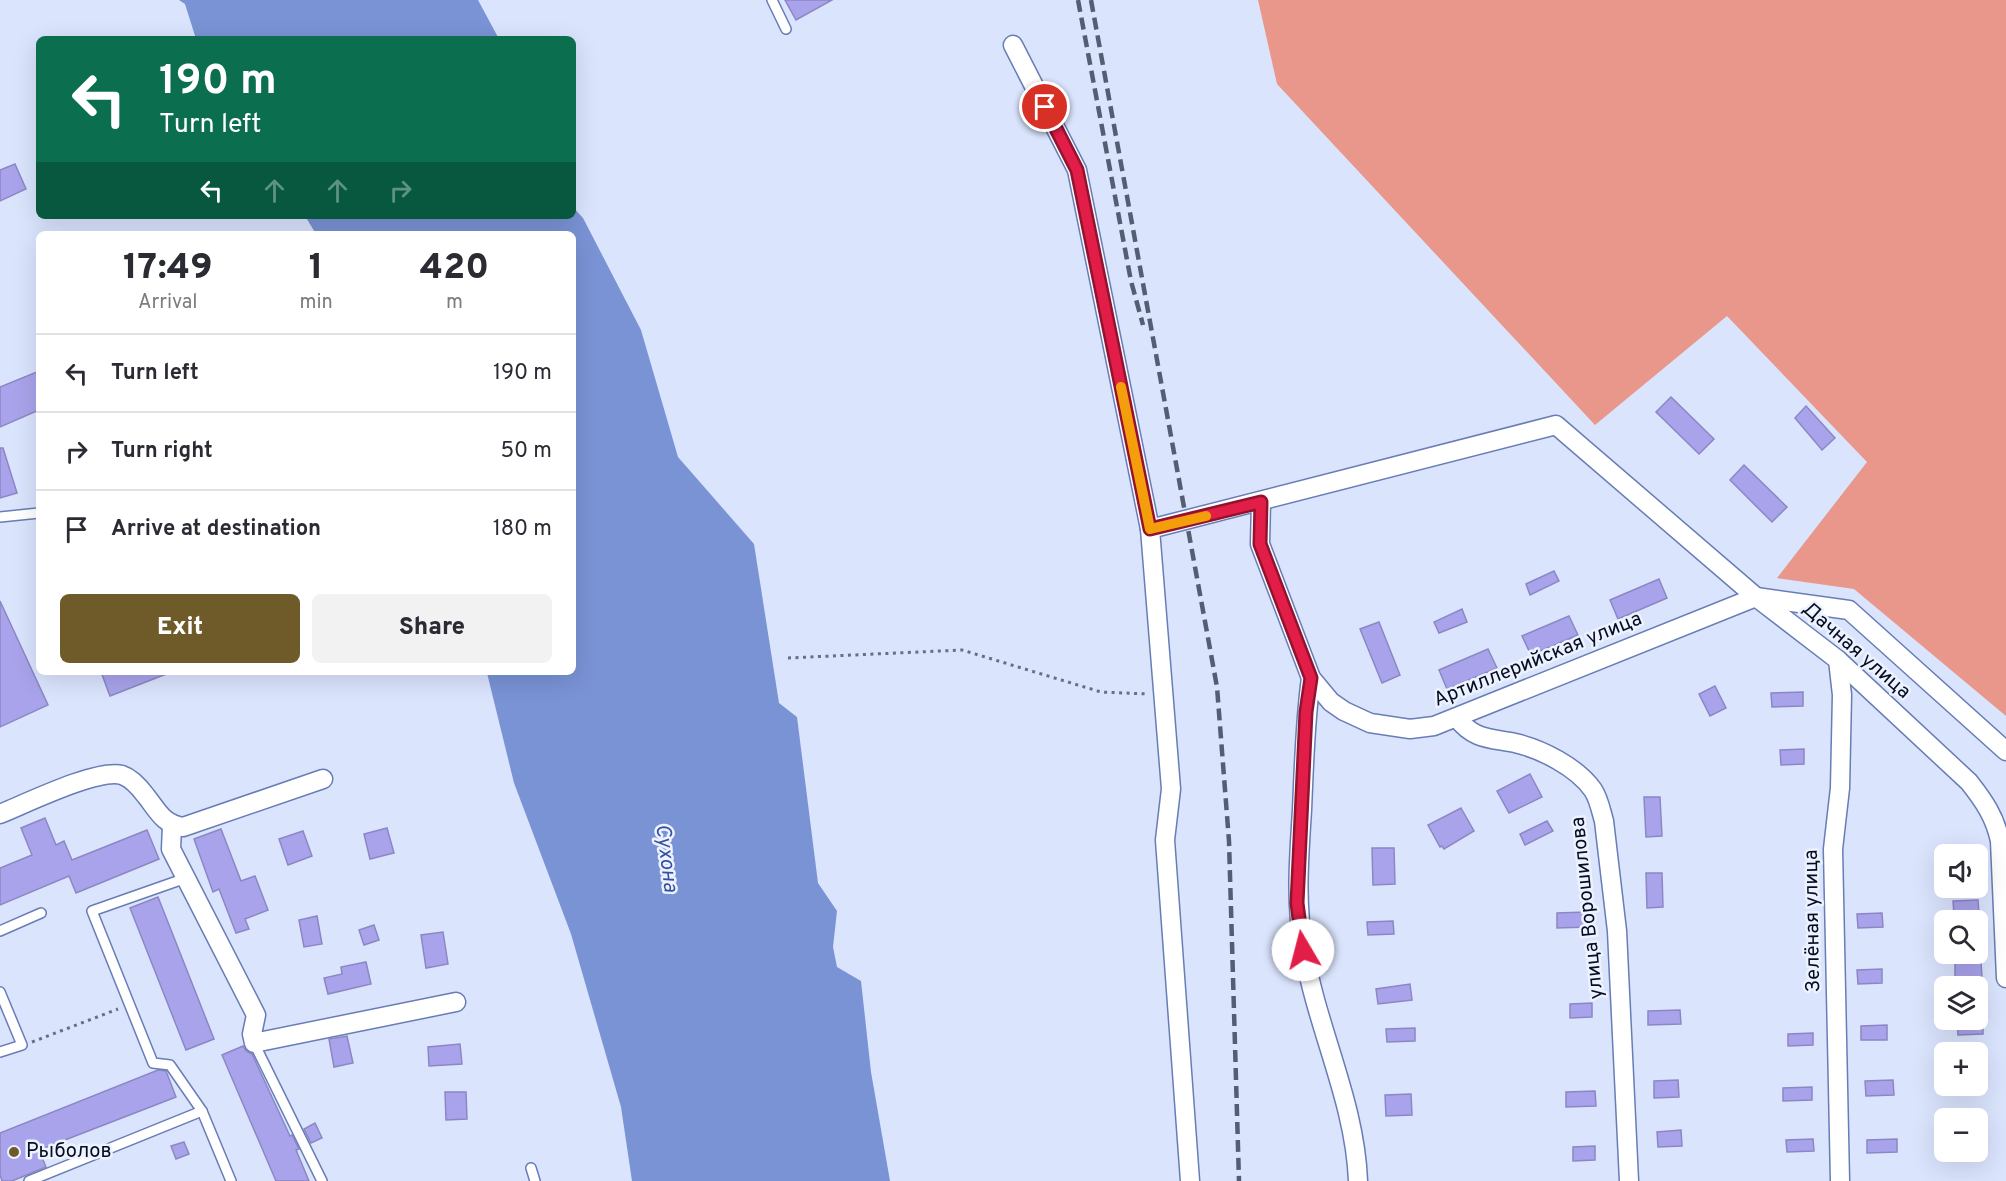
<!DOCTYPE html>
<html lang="en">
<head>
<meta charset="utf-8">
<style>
	body { margin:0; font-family:Overpass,sans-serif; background:#f2f2f3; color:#2b2b33; height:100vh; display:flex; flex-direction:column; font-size:22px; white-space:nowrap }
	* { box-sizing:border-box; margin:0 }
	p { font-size:20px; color:#7c7c81 }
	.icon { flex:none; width:33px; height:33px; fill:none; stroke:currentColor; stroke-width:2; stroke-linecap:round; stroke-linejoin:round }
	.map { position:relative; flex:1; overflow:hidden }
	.panel { position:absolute; left:36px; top:231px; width:540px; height:444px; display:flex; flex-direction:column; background:#fff; border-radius:9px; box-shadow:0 6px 24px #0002 }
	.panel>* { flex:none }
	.guide { position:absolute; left:36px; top:36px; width:540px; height:183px; border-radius:9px; box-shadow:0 6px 24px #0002; background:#0b6e4f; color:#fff; overflow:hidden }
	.controls { position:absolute; left:1934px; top:844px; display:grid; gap:12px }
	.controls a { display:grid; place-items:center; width:54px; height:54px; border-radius:9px; background:#fff; box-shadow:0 6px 24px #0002; font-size:30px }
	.pin { position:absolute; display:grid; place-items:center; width:51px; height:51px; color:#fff; margin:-26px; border:3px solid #fff; border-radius:50%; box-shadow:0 2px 6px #0007 }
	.me { position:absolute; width:66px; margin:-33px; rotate:352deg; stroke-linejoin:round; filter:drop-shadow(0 0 4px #0008) }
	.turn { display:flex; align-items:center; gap:21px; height:126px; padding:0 24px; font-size:27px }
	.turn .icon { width:78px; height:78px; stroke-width:2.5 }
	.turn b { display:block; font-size:42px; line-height:51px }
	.lanes { display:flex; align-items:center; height:57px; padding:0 24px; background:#0003; justify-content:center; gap:30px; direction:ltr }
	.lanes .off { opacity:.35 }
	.eta { display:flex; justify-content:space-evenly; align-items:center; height:102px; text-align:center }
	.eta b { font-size:36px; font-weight:800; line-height:42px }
	.action { display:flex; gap:12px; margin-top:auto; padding:12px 24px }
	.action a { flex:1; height:69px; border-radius:9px; background:#6f5b2a; color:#fff; font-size:24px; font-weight:800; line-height:69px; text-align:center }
	.action a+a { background:#f2f2f3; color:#2b2b33 }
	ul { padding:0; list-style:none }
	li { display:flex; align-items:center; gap:18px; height:78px; padding:0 24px; border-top:2px solid #e1e1e2 }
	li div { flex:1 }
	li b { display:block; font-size:22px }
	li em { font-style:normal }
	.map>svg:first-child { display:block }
</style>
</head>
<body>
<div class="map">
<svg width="2006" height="1181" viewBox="0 0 2006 1181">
	<rect width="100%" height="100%" fill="#dae4fd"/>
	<polygon fill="#e9968b" points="1258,0 2006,0 2006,716 1854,589 1777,578 1867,462 1727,316 1595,425 1277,84"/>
	<g fill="#7a93d5">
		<polygon points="179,0 478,0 499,39 196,39 185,4"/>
		<polygon points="573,207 583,218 641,330 678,457 754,544 779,703 797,717 818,883 837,911 833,947 837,967 861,981 871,1072 890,1181 632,1181 621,1107 571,934 514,783 487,673 573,672 573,234 316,234 305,216 573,216"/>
	</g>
	<g fill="#a9a3eb" stroke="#8c87c4" stroke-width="1.5">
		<polygon points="785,0 832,0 796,20"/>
		<polygon points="15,164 26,189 0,201 0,170"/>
		<polygon points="39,371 39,410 0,427 0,387"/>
		<polygon points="1671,397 1714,439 1699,454 1656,412"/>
		<polygon points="1806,406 1835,438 1822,450 1795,418"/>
		<polygon points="0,448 3,448 17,493 0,498"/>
		<polygon points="1744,465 1787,507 1772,522 1730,480"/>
		<polygon points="1554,571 1559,581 1530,595 1526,584"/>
		<polygon points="1659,579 1667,598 1618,619 1610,600"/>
		<polygon points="0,601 48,705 0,727"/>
		<polygon points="1462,609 1467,622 1439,633 1434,622"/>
		<polygon points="1569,616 1578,635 1531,655 1522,636"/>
		<polygon points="1379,622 1400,675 1382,683 1360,629"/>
		<polygon points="1488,649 1497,668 1447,689 1439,670"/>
		<polygon points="101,672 169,672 169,673 110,696"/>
		<polygon points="1715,686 1726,708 1710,716 1699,694"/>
		<polygon points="1803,692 1803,706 1772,707 1771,693"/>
		<polygon points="1804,749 1804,764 1781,765 1780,750"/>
		<polygon points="1530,774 1542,797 1509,813 1497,791"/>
		<polygon points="1644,797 1660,797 1662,836 1646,837"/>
		<polygon points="1461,808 1474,831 1444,849 1442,846 1440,847 1428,825"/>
		<polygon points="45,818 56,845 64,841 72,860 147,830 159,859 76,893 69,876 0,905 0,868 32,855 21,828"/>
		<polygon points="1547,821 1553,831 1525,845 1520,834"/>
		<polygon points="387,828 394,853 370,859 364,834"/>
		<polygon points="221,829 241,881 255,876 268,910 245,919 249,929 236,933 219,889 213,892 194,839"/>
		<polygon points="303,831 312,856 288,865 279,839"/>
		<polygon points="1372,848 1394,848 1395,884 1373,885"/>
		<polygon points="1646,873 1662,873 1663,907 1647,908"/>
		<polygon points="158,897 214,1039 186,1050 130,908"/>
		<polygon points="1978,900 1979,914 1954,915 1953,901"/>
		<polygon points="1586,912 1587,927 1557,928 1557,913"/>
		<polygon points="1882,913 1883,927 1858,928 1857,914"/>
		<polygon points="317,916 322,944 304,947 299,920"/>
		<polygon points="1393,921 1394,934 1368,935 1367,922"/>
		<polygon points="374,925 379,940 364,945 359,930"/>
		<polygon points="443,932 448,964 426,968 421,935"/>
		<polygon points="366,962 371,984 328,994 324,978 342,974 341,967"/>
		<polygon points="1981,962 1982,977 1955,978 1955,963"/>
		<polygon points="1882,969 1882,983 1858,984 1857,970"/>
		<polygon points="1410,984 1412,1000 1378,1004 1376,989"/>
		<polygon points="1592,1003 1592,1017 1570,1018 1570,1004"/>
		<polygon points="1680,1010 1681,1024 1648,1025 1648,1011"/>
		<polygon points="1983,1020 1983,1034 1958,1035 1957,1021"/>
		<polygon points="1887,1025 1887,1040 1861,1040 1861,1026"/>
		<polygon points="1415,1028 1415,1041 1387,1042 1386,1029"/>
		<polygon points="1813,1033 1813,1045 1788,1046 1788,1034"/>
		<polygon points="347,1036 353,1063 334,1067 329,1039"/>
		<polygon points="460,1044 462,1064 429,1066 428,1047"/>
		<polygon points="243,1046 246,1051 252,1054 290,1136 292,1135 299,1149 296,1150 309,1181 276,1181 222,1055"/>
		<polygon points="158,1070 166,1071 176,1097 39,1150 46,1167 12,1181 2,1181 0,1175 0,1133"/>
		<polygon points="1678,1080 1679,1097 1654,1098 1654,1081"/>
		<polygon points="1893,1080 1894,1095 1866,1096 1865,1081"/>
		<polygon points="1812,1087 1812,1100 1783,1101 1783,1088"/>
		<polygon points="1595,1091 1596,1106 1566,1107 1566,1092"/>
		<polygon points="445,1092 466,1092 467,1119 446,1120"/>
		<polygon points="1411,1094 1412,1115 1386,1116 1385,1095"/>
		<polygon points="315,1123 322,1138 311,1143 304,1129"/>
		<polygon points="1681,1130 1682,1146 1658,1147 1657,1132"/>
		<polygon points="1813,1139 1814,1151 1787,1152 1786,1140"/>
		<polygon points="1897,1139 1897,1152 1867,1153 1867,1140"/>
		<polygon points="184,1142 189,1154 176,1159 171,1146"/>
		<polygon points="1595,1146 1595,1160 1573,1161 1573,1147"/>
	</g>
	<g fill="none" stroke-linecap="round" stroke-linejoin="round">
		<g stroke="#677db5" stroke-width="12">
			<g id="service">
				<polyline points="772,0 786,29"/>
				<polyline points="0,517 39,513"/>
				<polyline points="186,878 92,911 153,1063 170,1065 202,1111"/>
				<polyline points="0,931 41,913"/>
				<polyline points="0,992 22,1045 0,1052"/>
				<polyline points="254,1043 322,1181"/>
				<polyline points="531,1168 535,1181"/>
				<polyline points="29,1181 202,1111 231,1181"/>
			</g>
		</g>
		<g stroke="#677db5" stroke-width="21">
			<g id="minor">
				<polyline points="1013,45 1077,170 1150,529"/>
				<polyline points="1261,502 1260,544 1311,678 1331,702 1344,711 1370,723 1410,729 1434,726 1756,597 1849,610 2006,751"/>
				<polyline points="1838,660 1842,695 1840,788 1833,849 1840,1181"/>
				<path d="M1311 678C1305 721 1304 765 1302 810 1299 859 1295 902 1304 951 1317 1029 1355 1101 1358 1181"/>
				<path d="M1457 718C1474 740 1490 738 1515 743 1541 749 1577 767 1593 790 1599 799 1601 811 1604 821L1617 931 1629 1181"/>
				<path d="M0 814C25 804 98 768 122 775 131 778 140 788 146 796 158 811 163 824 183 827L323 779"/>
				<polyline points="172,826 171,849 256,1015 252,1034 254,1043 456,1002"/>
				<path d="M1190 1181 1165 840 1171 789 1150 529 1556 425 1756 597 1838 660 1969 782C1984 801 1995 817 2000 841L2006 978"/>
			</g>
		</g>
		<g stroke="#676f86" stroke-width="3" stroke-dasharray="3 4.5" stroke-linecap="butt">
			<polyline points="788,658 962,650 1101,692 1148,694"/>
			<polyline points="32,1042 118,1009"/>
		</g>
		<use href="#service" stroke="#fff" stroke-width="9"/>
		<use href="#minor" stroke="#fff" stroke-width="18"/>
		<g stroke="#555d73" stroke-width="4.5" stroke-dasharray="12 6" stroke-linecap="butt">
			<polyline points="1078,0 1131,281 1143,325"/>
			<polyline points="1091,0 1217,687 1229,841 1239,1181"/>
		</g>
	</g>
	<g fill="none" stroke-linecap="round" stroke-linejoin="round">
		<g stroke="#92132f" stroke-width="15">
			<polyline id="route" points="1045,107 1077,170 1150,529 1261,502 1260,544 1311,678 1306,712 1297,903 1303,950"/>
		</g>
		<use href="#route" stroke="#e11d48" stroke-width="10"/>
		<polyline stroke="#f59e0b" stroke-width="10" points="1121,387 1150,529 1206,516"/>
	</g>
	<circle fill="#6f5b2a" stroke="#ecf2fe" stroke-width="2" cx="14" cy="1152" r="6"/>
	<g text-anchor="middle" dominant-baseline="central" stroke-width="5" stroke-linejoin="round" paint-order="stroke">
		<g font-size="20" fill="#060c21" stroke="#ecf2fe">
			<text transform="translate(1856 651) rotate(41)">Дачная улица</text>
			<text transform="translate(1538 660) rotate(-22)">Артиллерийская улица</text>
			<text transform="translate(1588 908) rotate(-96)">улица Ворошилова</text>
			<text transform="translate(1813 921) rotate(-91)">Зелёная улица</text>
		</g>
		<g font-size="20" fill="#060c21" stroke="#ecf2fe" text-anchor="start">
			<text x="26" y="1152">Рыболов</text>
		</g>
		<g font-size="21" font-style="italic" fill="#364f9f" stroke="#ecf2fe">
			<text transform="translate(666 858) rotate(83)">Сухона</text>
		</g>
	</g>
</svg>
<div class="controls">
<a><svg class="icon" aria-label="sound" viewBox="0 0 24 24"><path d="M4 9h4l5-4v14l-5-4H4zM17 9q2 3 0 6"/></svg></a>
<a><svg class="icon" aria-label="search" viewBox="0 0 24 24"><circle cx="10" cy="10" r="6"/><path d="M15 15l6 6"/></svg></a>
<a><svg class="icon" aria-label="layers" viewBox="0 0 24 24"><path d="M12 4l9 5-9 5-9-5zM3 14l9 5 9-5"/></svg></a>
<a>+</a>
<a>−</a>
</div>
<div class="pin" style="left:1045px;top:107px;background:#d93025"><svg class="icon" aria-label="arrive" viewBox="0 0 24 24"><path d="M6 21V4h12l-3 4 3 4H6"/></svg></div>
<svg class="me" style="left:1303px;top:950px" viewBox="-20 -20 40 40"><circle r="19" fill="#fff"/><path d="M0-13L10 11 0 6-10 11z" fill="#e11d48"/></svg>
<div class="guide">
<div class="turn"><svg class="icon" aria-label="left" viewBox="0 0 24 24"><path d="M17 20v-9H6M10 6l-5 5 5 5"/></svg><div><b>190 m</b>Turn left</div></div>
<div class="lanes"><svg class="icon" aria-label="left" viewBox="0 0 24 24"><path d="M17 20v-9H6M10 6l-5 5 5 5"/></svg><svg class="icon off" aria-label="ahead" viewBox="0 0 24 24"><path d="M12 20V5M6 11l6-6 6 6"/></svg><svg class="icon off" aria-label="ahead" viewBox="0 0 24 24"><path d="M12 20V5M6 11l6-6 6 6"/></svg><svg class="icon off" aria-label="right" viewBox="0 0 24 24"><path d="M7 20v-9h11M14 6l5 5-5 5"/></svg></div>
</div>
<section class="panel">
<div class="eta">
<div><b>17:49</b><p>Arrival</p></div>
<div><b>1</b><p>min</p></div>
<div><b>420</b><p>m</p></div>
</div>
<ul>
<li><svg class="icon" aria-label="left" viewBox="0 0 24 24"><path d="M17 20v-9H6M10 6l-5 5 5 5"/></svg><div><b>Turn left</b></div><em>190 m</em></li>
<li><svg class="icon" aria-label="right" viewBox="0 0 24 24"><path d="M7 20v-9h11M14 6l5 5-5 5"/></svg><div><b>Turn right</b></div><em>50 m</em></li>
<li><svg class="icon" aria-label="arrive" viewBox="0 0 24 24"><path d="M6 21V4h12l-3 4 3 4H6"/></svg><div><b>Arrive at destination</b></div><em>180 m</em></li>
</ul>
<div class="action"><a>Exit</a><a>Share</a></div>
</section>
</div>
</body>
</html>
